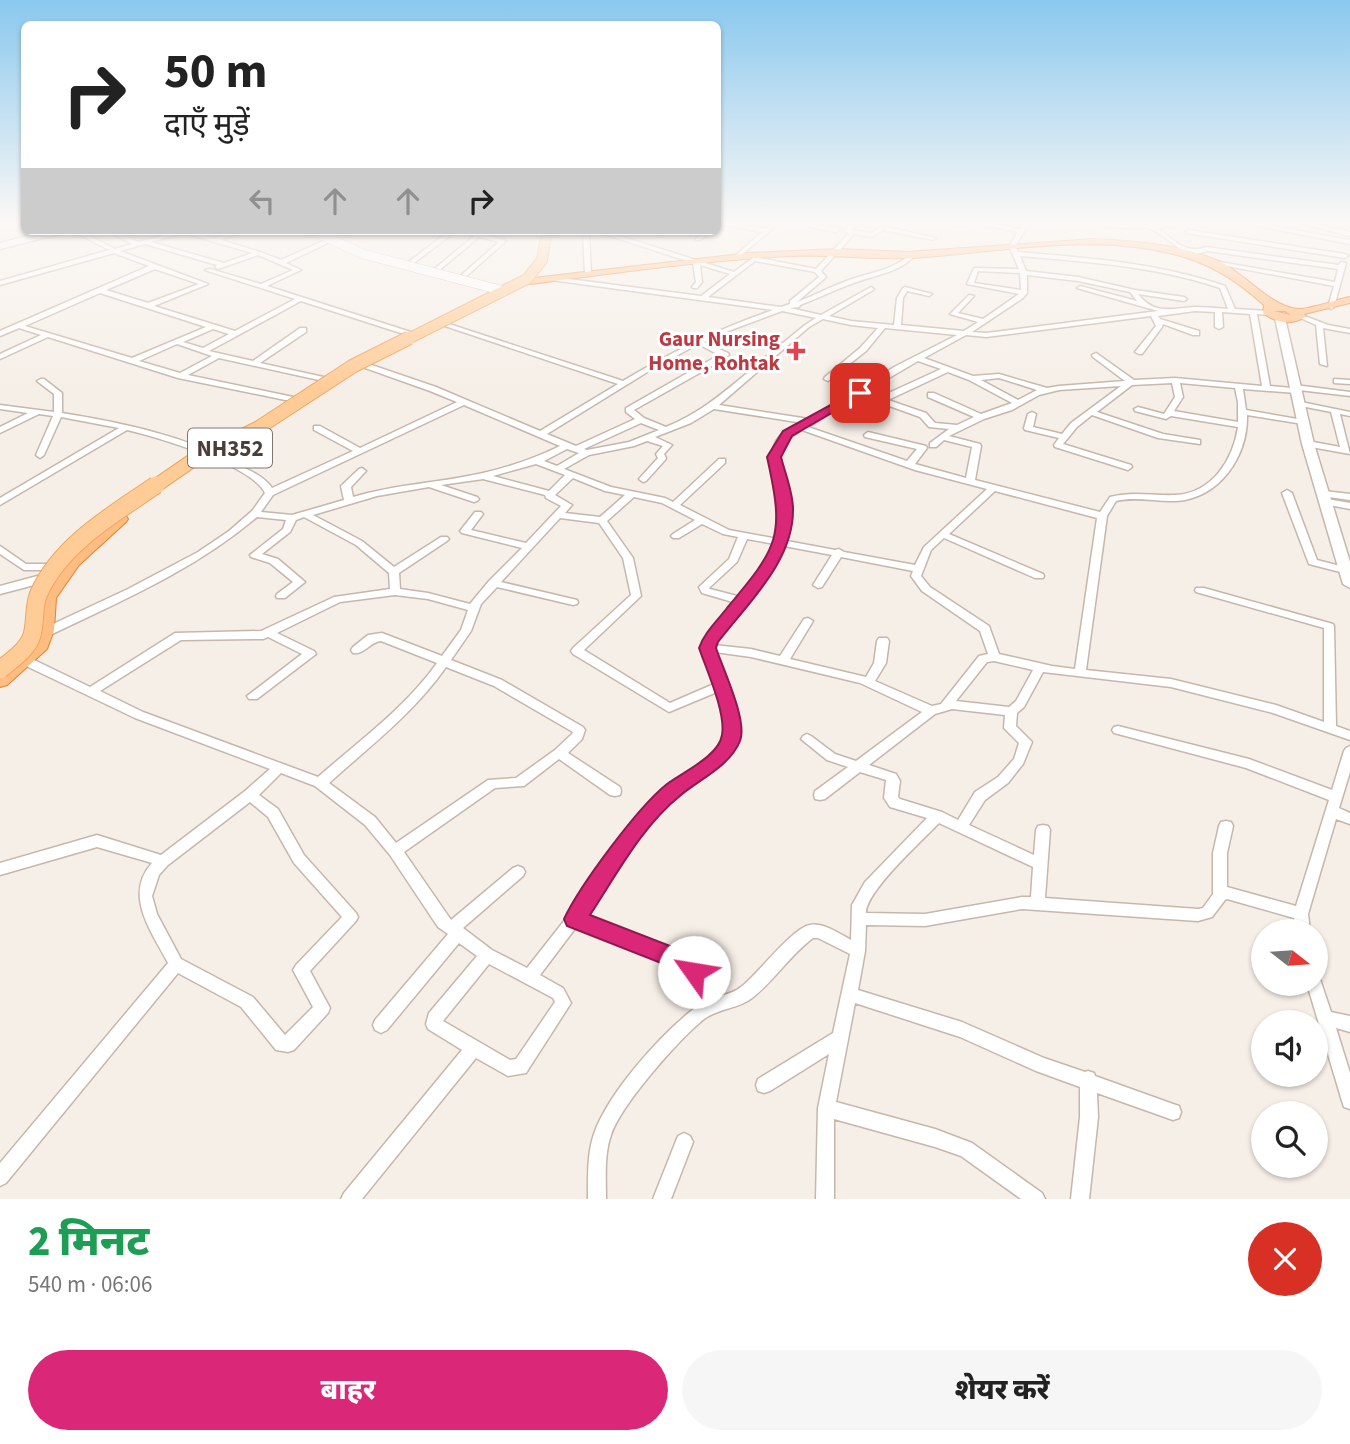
<!DOCTYPE html>
<html lang="hi">
<head>
<meta charset="utf-8">
<style>
	body { margin:0; font-family:"Source Sans 3","Noto Sans Devanagari",sans-serif; background:#f6f6f6; color:#222; height:100vh; display:flex; flex-direction:column; font-size:26px; white-space:nowrap }
	* { box-sizing:border-box; margin:0 }
	p { font-size:23px; color:#767676 }
	.icon { flex:none; width:38px; height:38px; fill:none; stroke:currentColor; stroke-width:2; stroke-linecap:round; stroke-linejoin:round }
	.map { position:relative; height:1199px; overflow:hidden }
	.side { display:flex; flex-direction:column; background:#fff; flex:1 }
	.side>* { flex:none }
	.banner { position:absolute; left:21px; top:21px; width:700px; height:214px; border-radius:10px; box-shadow:0 2px 5px #0004; background:#fff; color:#222; overflow:hidden }
	.needle { width:46px; rotate:107deg }
	.fabs { position:absolute; left:1251px; top:919px; display:grid; gap:14px }
	.fabs a { display:grid; place-items:center; width:77px; height:77px; border-radius:50%; background:#fff; box-shadow:0 2px 5px #0004; font-size:35px }
	.pin { position:absolute; display:grid; place-items:center; width:60px; height:60px; color:#fff; margin:-30px; border-radius:14px; box-shadow:0 4px 10px #0006 }
	.me { position:absolute; width:77px; margin:-38px; rotate:302deg; stroke-linejoin:round; filter:drop-shadow(0 0 5px #0008) }
	.turn { display:flex; align-items:center; gap:24px; height:147px; padding:0 28px; font-size:32px }
	.turn .icon { width:91px; height:91px; stroke-width:2.5 }
	.turn b { display:block; font-size:49px; line-height:60px }
	.lanes { display:flex; align-items:center; height:66px; padding:0 28px; background:#0003; justify-content:center; gap:35px; direction:ltr }
	.lanes .off { opacity:.35 }
	.round { display:grid; place-items:center; flex:none; width:74px; height:74px; border-radius:37px; background:#f6f6f6 }
	.headline { display:flex; align-items:center; justify-content:space-between; height:119px; padding:0 28px }
	h1 { font-size:42px; font-weight:800; line-height:52px; color:#1e9e55 }
	.cta { display:flex; gap:14px; margin-top:auto; padding:14px 28px }
	.cta a { flex:1; height:80px; border-radius:42px; background:#db2777; color:#fff; font-size:28px; font-weight:800; line-height:80px; text-align:center }
	.cta a+a { background:#f6f6f6; color:#222 }
	.map>svg:first-child { display:block }
</style>
</head>
<body>
<div class="map">
<svg width="1350" height="1199" viewBox="0 0 1350 1199">
	<rect width="100%" height="100%" fill="#f6efe8"/>
	<g fill="none" stroke-linecap="round" stroke-linejoin="round">
		<g stroke="#c5b7ac" stroke-width="3">
			<g id="minor">
				<polygon points="718,222 726,222 765,229 774,222 780,222 736,260 733,258 734,257 762,232 718,224"/>
				<path d="M824 222C834 222 846 223 855 227L851 230 871 233 882 226 936 238 933 240 883 230 872 237 854 234 821 271 826 277 825 278 797 302C813 296 828 288 844 282 865 273 895 271 911 253L916 254C901 273 873 275 851 284 834 290 817 299 800 305L799 307 790 308 821 315 871 287 874 289 873 290 829 316 851 321 894 325 897 298 903 288 905 287 932 294 929 296 907 291 903 298 901 325 964 331 978 322 950 314 969 295 974 296 958 313 983 319 1019 294 967 284 974 268 1019 269 1009 246 1018 232 971 222H982L1020 229 1024 222H1030L1015 246 1018 252C1088 258 1159 263 1225 286L1235 309 1269 311 1272 313 1269 315 1257 314 1270 386 1292 388V385H1295L1350 392V396L1299 390V393H1296L1243 389 1246 410 1303 420 1307 422 1303 424 1247 415C1248 456 1220 498 1176 501 1156 502 1136 496 1116 501L1107 516 1086 670 1171 679 1276 705 1324 722V628L1196 592 1195 590 1196 588H1204L1333 624 1334 626 1336 726 1350 731V740L1273 713 1171 687 1043 672 1024 707 1017 713 1016 726 1032 742 1023 764 1008 783 985 800 969 825 1034 855 1036 830 1038 826 1043 825 1048 826 1050 830 1045 898 1198 909 1203 908 1213 894V853L1219 826 1221 822 1226 821 1231 822 1233 826 1227 853V887L1296 906 1329 800 1246 768 1118 734 1114 733 1112 730 1114 727 1118 726 1249 759 1332 790 1344 751 1346 748 1350 746V772L1339 808 1350 813V824L1336 819 1308 914 1310 931H1296L1294 918 1227 899 1225 900 1212 917 1198 921 1022 909 925 926 866 925 865 951 858 990 962 1022 1044 1058 1085 1072 1088 1071 1094 1073 1095 1076 1173 1104 1179 1106 1181 1112 1179 1118 1173 1120 1097 1093 1098 1117 1089 1199H1071L1080 1117V1087L1036 1071 960 1037 855 1003 836 1102 935 1129 972 1143 1042 1193 1045 1199H1021L961 1156 935 1147 834 1119V1199H816L818 1108 829 1054 770 1091 764 1093 758 1091 756 1085 758 1079 833 1033 850 954 818 938H813C790 955 775 980 752 998 738 1009 719 1008 704 1019 678 1040 621 1105 611 1135 604 1155 606 1178 606 1199H588C588 1178 587 1154 594 1134 608 1093 661 1034 696 1007L683 1001 680 996 686 969 577 926 540 975 563 988 571 1003 526 1073 508 1076 476 1058 362 1199H341L344 1193 462 1050 428 1029 426 1024 429 1013 477 956 459 943 387 1030 381 1033 375 1030 373 1025 375 1020 448 934 438 927 390 855 365 825 315 786 281 773 259 795 278 809 304 855 356 913 358 917 356 921 310 971 330 1008 328 1013 294 1050 288 1052 276 1050 241 1007 178 973 6 1183 0 1186V1163L168 963C152 932 123 895 152 863L97 847 0 875V863L97 835 161 855 245 791 270 769 135 718 22 664 20 661 22 658H30L90 687 175 633 261 631 334 597 390 589 389 573 356 545 304 517 296 520 290 532 262 554 278 559 305 582 285 598H277L276 596 277 594 293 582 270 563 251 557 250 555 283 529 286 520 257 517C195 570 119 602 46 637H38L37 634 38 631 128 589 198 552 229 531 252 511 265 493C252 465 157 437 127 430L0 505V498L119 428 61 417 44 455 40 458 36 455 53 416 39 414 0 433V427L28 413 0 409V405L54 412V394L37 381 41 379H44L62 393V413C123 423 182 435 237 464 250 471 264 476 272 488L353 451 314 430V426H320L360 448 457 402 430 391 354 364 353 362 357 360 436 387 540 431 618 384 436 323V321H440L623 381C673 351 718 329 773 310L551 280 550 279 553 277 701 296 730 274 700 265 702 282 697 288H693L692 287 696 282 693 263 595 231H604L734 272 758 254 761 256 759 258 816 269 849 233 843 231 847 228ZM1020 256C1087 262 1156 266 1220 288L1228 309C1217 308 1207 307 1195 307 1172 308 1155 316 1138 294L1184 301 1187 299 1184 297 1135 290 1078 277 1026 271ZM755 261 815 272 819 277 790 301V304L781 307 708 297ZM978 271 1020 273 1021 290 974 283ZM1027 275 1078 281 1130 292 1137 301 1080 286 1077 288 1158 311 986 333 972 332 1023 298 1027 293ZM782 311 816 318 805 325 755 366 724 358 729 355 728 353 704 342 731 330ZM1195 311 1215 312V327L1219 329 1223 327 1222 312 1250 314 1262 386 1175 378 1134 380 1096 353 1092 355 1093 357 1125 381 1059 386 1047 388 999 374 973 376 924 358 966 335 986 337 1151 316 1156 326 1135 352 1139 354H1142L1162 327 1163 324 1193 335H1199V331L1160 319 1158 316ZM823 319 851 325 878 328 860 348 825 377 824 379 828 381 866 351 885 328 957 335 896 366 809 419 719 405 809 327ZM698 344 719 355 626 408V412L635 419 576 446 547 434 649 371ZM918 361 941 369 880 397 865 392ZM719 362 751 370C723 393 700 413 666 427L644 418 634 410ZM948 372 969 380 1012 403 981 414 934 393H928V397L974 417 957 425 935 423 926 413 888 400ZM999 378 1037 390 1018 400 981 380ZM1172 383 1175 397 1164 414 1138 407 1134 409 1135 411 1166 419 1171 416 1238 427C1233 460 1212 493 1176 495 1153 496 1133 491 1110 497L1100 512 975 480 981 446 980 444 949 436 984 419 1012 410 1039 395 1059 390 1121 386 1071 423 1062 434 1033 427 1036 414 1032 412 1028 414 1024 428 1025 430 1059 438 1054 445 1055 447 1128 470 1132 467 1131 465 1063 444 1077 427 1092 415 1158 438 1200 444V440L1163 434 1097 412 1132 385ZM1180 383 1235 388 1238 402V422L1174 411 1183 397ZM859 395 920 417 929 427 949 429 930 443V447H936L944 440 972 447 966 478 915 464 927 448 926 446 868 432 864 435 865 437 917 449 907 461 808 427ZM464 405 560 446C535 458 510 467 483 473 440 483 395 484 353 497L351 487 366 471 362 468 359 469 341 486 344 500 292 515 261 512 273 495ZM714 409 803 423C796 427 785 431 779 437 763 454 780 492 781 512 782 521 780 530 778 539L729 530 680 505 725 463V459H719L673 502 665 498 611 487 564 469 589 455 634 446 647 441 663 446 656 454 658 458 639 479 643 482 646 481 665 460 666 458 664 454 672 445 655 437 691 423ZM641 423 659 430 629 442 587 450 584 449ZM802 430 915 470 987 489 924 547 915 565 844 552 839 549 835 550 787 541C790 530 791 519 790 508 787 488 774 462 785 443 788 437 796 434 802 430ZM567 449 579 453 557 466 544 461ZM536 464 565 475 549 491 493 476ZM573 478 605 491 625 495 600 517 565 513 572 505 555 495ZM483 479 545 495 546 498 561 506 526 543 471 530 483 514 481 512H475L460 531 462 533 522 548 489 581 470 604 428 593 400 589 399 573 447 541 449 539 447 537H441L394 567 362 541 313 515 377 496 429 487 474 502 477 501 479 499 477 497 441 485ZM995 491 1097 518 1075 669 1052 666 999 654 989 626 930 587 921 576 931 550 944 538 1035 578H1043L1044 576 1043 574 949 534ZM634 497 662 503 695 520 673 534 671 536 673 538H679L702 524 723 534 738 537 729 559 699 587 702 593 736 603 706 638 702 648 714 684 670 703 584 650 641 596 633 558 607 521ZM560 518 599 523 623 558 631 595 573 648 571 651 573 654 669 712 717 692 725 719 726 730 723 744 706 760 655 798 643 812 621 840 564 921 527 968 492 950 463 928 523 876 525 872 523 868 518 866 513 868 451 920 404 852 495 788 524 786 559 759 610 795 615 796 620 795 621 791 620 787 568 753 582 739 585 730 583 727 502 680 451 660 471 631 481 604 497 587 573 605 577 604 578 602 577 600 501 582ZM747 539 775 544C767 564 754 581 741 597L710 589 709 588 737 562ZM784 546 832 555 813 585 818 588 822 587 841 557 913 571 911 576 922 591 980 631 988 654 979 656 941 704 932 706 875 681 886 663 889 641 887 638H879L877 641 874 663 866 677 790 659 813 621 808 618 804 619 780 656 751 649 714 645 760 588 772 570ZM395 595 428 599 468 610 461 630 442 656 382 633 368 635 353 647 351 650 353 653C364 655 370 642 381 641L437 663C405 708 359 741 318 777L143 712 100 691 181 640 263 639 268 637 302 654 247 696 249 699H257L316 654 314 651 277 633 340 602ZM715 652 751 657 860 683 922 712 856 761 835 754 811 736 807 734 803 736 801 739 827 760 848 767 815 791 814 795 815 799 820 800 825 799 860 772 886 780 884 798 890 807 927 818 865 882 852 905 851 940C840 934 823 922 810 925 792 928 758 974 741 987 733 994 721 995 711 999L697 992 702 972 697 960 585 916C610 880 632 838 664 806 685 786 714 774 731 750 738 741 739 731 737 719ZM994 661 1033 670 1016 701 1009 707 956 701 987 662ZM446 667 494 686 573 732 572 734 555 750 516 778 488 780 396 843 375 817 329 783C370 746 415 712 446 667ZM952 709 1005 715 1004 728 1019 743 1014 759 998 777 975 792 958 820 942 812 900 799 898 797 900 781 896 774 869 765 935 714ZM250 802 268 817 294 863 342 917 296 965 293 970 313 1007 285 1035 253 997 181 959 157 914 152 896 159 875 168 865ZM939 823 1033 867 1031 897H1022L925 914 866 913C866 891 922 841 939 823ZM489 964 553 998 555 1002 516 1059 510 1060 443 1021Z"/>
				<polygon points="961,222 967,222 962,226 958,226 957,225"/>
				<path d="M1099 222 1138 225 1181 222 1172 226 1157 228C1173 239 1186 255 1206 247L1339 265 1341 262 1346 263 1334 307 1331 309 1328 307 1334 286 1211 263 1214 261 1335 282 1338 269 1207 251 1190 256C1179 250 1159 230 1148 228 1132 225 1114 232 1099 222Z"/>
				<polygon points="1238,222 1249,222 1350,240 1350,244"/>
				<polygon points="1297,222 1306,222 1350,232 1350,236"/>
				<polygon points="812,224 836,228 839,230 836,232 810,227 810,225"/>
				<polygon points="1188,230 1345,254 1348,256 1345,258 1186,233 1185,232"/>
				<polygon points="61,231 71,231 0,249 0,245"/>
				<path d="M73 231H80L115 249 132 244 108 231H116L138 242 179 231H190L214 238 234 231H243L221 240 260 252 281 260 330 238H334V240L286 263 301 270 267 286 417 334 410 336 301 301 209 351 253 361 300 328H306V332L260 363 328 378V382L219 358 188 375 298 398 299 400 295 402 178 378 48 337 0 359V354L41 335 19 328 0 336V331L149 266 114 253 0 285V281L109 250ZM184 233 252 253 224 263 151 242ZM145 244 217 265 215 267 218 269 258 255 293 270 261 284 210 269 205 270 295 299 235 331 154 306 208 284 120 251ZM155 269 199 284 148 303 106 290ZM100 293 206 327 132 358 25 326ZM213 329 229 334 203 348 183 342ZM177 344 212 356 180 373 139 361Z"/>
				<polygon points="449,231 456,231 410,266 406,266 406,264"/>
				<polygon points="459,231 479,232 506,241 462,280 457,279 499,242 479,237 436,273 432,273 432,271 474,236"/>
				<polygon points="583,231 589,231 591,274 588,276 585,274"/>
				<polygon points="655,231 662,231 657,234"/>
				<polygon points="705,231 712,231 700,240 696,240 696,238"/>
				<polygon points="1298,315 1302,315 1328,325 1350,329 1350,333 1323,328 1327,366 1320,364 1316,325 1298,317"/>
				<polygon points="1334,379 1350,380 1350,384 1334,383"/>
				<polygon points="1296,401 1350,412 1350,416 1340,414 1350,454 1305,446 1304,444 1308,441 1340,447 1331,412 1296,405"/>
				<polygon points="1287,490 1292,493 1317,560 1348,568 1349,570 1348,572 1344,573 1309,564 1282,493"/>
				<polygon points="1324,491 1350,494 1350,500 1321,496 1319,494"/>
				<polygon points="1327,499 1350,503 1350,509 1324,504 1322,502"/>
				<polygon points="0,546 26,564 54,564 59,567 54,570 24,570 0,554"/>
				<polygon points="1316,977 1320,979 1331,1012 1350,1016 1350,1032 1336,1028 1350,1073 1350,1109 1344,1107 1342,1101 1307,984 1316,984"/>
				<polygon points="684,1133 690,1136 693,1142 671,1199 653,1199 678,1136"/>
			</g>
		</g>
		<g stroke="#c5b7ac" stroke-width="3">
			<g id="tertiary">
				<polygon points="47,231 61,231 0,247 0,243"/>
				<polygon points="1280,315 1285,318 1314,444 1350,562 1350,588 1343,584 1302,444 1275,318"/>
				<polygon points="56,571 63,575 61,578 0,594 0,586"/>
			</g>
		</g>
		<g stroke="#ef7d29" stroke-width="2">
			<g id="trunk">
				<path d="M1094 239C1135 241 1177 244 1216 260 1246 273 1266 304 1297 309 1308 310 1338 299 1350 297V303L1304 314 1306 316C1293 326 1276 323 1263 313L1264 305C1235 279 1208 262 1169 253 1085 233 995 253 911 258 870 260 830 254 789 256 698 261 607 274 516 286L511 283 516 280 749 253 838 249 907 252ZM1274 311H1285L1291 315Z"/>
				<polygon points="120,514 126,516 128,519 126,522 79,565 56,598 54,630 47,649 7,685 0,687 0,670 30,646 36,630 38,598 67,557 114,516"/>
			</g>
		</g>
		<use href="#minor" fill="#fff" fill-rule="evenodd"/>
		<use href="#tertiary" fill="#fff" fill-rule="evenodd"/>
		<use href="#trunk" fill="#ffbd81" fill-rule="evenodd"/>
		<g stroke="#c5b7ac" stroke-width="10" stroke-linecap="butt">
			<polyline id="tertiary-bridge" points="313,231 363,254 504,291"/>
		</g>
		<g stroke="#f1a55b" stroke-width="12" stroke-linecap="butt">
			<polyline id="primary-bridge-far2" points="406,340 527,279 542,260 547,231"/>
		</g>
		<g stroke="#f1a55b" stroke-width="15" stroke-linecap="butt">
			<polyline id="primary-bridge-far1" points="154,487 196,458 258,428 353,366 409,338"/>
		</g>
		<g stroke="#f1a55b" stroke-width="19" stroke-linecap="butt">
			<path id="primary-bridge" d="M0 670C11 660 28 650 32 635 36 622 33 606 39 593 61 544 114 514 156 485"/>
		</g>
		<use href="#tertiary-bridge" stroke="#fff" stroke-width="9"/>
		<use href="#primary-bridge-far2" stroke="#ffcc98" stroke-width="10"/>
		<use href="#primary-bridge-far1" stroke="#ffcc98" stroke-width="13"/>
		<use href="#primary-bridge" stroke="#ffcc98" stroke-width="17"/>
	</g>
	<linearGradient id="sky" x2="0" y2="1"><stop stop-color="#8ac8ee"/><stop offset="0.57" stop-color="#fbf8f5"/><stop offset="1" stop-color="#fbf8f5" stop-opacity="0"/></linearGradient>
	<rect width="1350" height="390" fill="url(#sky)"/>
	<path fill="#db2777" stroke="#8e194d" stroke-width="2" d="M856 391 866 393 792 436 781 457C785 473 793 492 793 509 794 561 748 603 718 642L716 648C723 669 748 721 740 741 730 766 700 779 681 795 642 826 617 874 590 915L696 956 706 972 702 979 694 982 686 979 679 970 567 926 564 919C580 885 638 807 667 784 683 772 719 756 722 735 726 713 707 671 699 648 704 633 717 621 727 608 779 546 785 537 767 457L783 431Z"/>
	<path fill="#e0444e" stroke="#fff" stroke-width="2.5" d="M792.5 340.5h7v7h7v7h-7v7h-7v-7h-7v-7h7z"/>
	<g text-anchor="middle" dominant-baseline="central" stroke-width="6" stroke-linejoin="round" paint-order="stroke">
		<g font-size="21" font-weight="bold" fill="#be3a42" stroke="#fff" text-anchor="end">
			<text x="780" y="339">Gaur Nursing<tspan x="780" dy="24">Home, Rohtak</tspan></text>
		</g>
		<rect fill="#fff" stroke="#807872" stroke-width="2" x="188" y="428.5" width="84" height="39" rx="5"/>
		<g font-size="23" font-weight="bold" fill="#4a3e36">
			<text x="230" y="448">NH352</text>
		</g>
	</g>
</svg>
<div class="fabs">
<a><svg class="needle" viewBox="-14 -14 28 28"><path d="M0-13l5 13h-10z" fill="#e53935"/><path d="M0 13l5-13h-10z" fill="#767676"/></svg></a>
<a><svg class="icon" aria-label="sound" viewBox="0 0 24 24"><path d="M4 9h4l5-4v14l-5-4H4zM17 9q2 3 0 6"/></svg></a>
<a><svg class="icon" aria-label="search" viewBox="0 0 24 24"><circle cx="10" cy="10" r="6"/><path d="M15 15l6 6"/></svg></a>
</div>
<div class="pin" style="left:860px;top:393px;background:#d93025"><svg class="icon" aria-label="arrive" viewBox="0 0 24 24"><path d="M6 21V4h12l-3 4 3 4H6"/></svg></div>
<svg class="me" style="left:694px;top:972px" viewBox="-20 -20 40 40"><circle r="19" fill="#fff"/><path d="M0-13L10 11 0 6-10 11z" fill="#db2777"/></svg>
<div class="banner">
<div class="turn"><svg class="icon" aria-label="right" viewBox="0 0 24 24"><path d="M7 20v-9h11M14 6l5 5-5 5"/></svg><div><b>50 m</b>दाएँ मुड़ें</div></div>
<div class="lanes"><svg class="icon off" aria-label="left" viewBox="0 0 24 24"><path d="M17 20v-9H6M10 6l-5 5 5 5"/></svg><svg class="icon off" aria-label="ahead" viewBox="0 0 24 24"><path d="M12 20V5M6 11l6-6 6 6"/></svg><svg class="icon off" aria-label="ahead" viewBox="0 0 24 24"><path d="M12 20V5M6 11l6-6 6 6"/></svg><svg class="icon" aria-label="right" viewBox="0 0 24 24"><path d="M7 20v-9h11M14 6l5 5-5 5"/></svg></div>
</div>
</div>
<section class="side">
<div class="headline"><div><h1>2 मिनट</h1><p>540 m · 06:06</p></div><a class="round" style="background:#d93025;color:#fff"><svg class="icon" aria-label="close" viewBox="0 0 24 24"><path d="M6 6l12 12M18 6L6 18"/></svg></a></div>
<div class="cta"><a>बाहर</a><a>शेयर करें</a></div>
</section>
</body>
</html>
